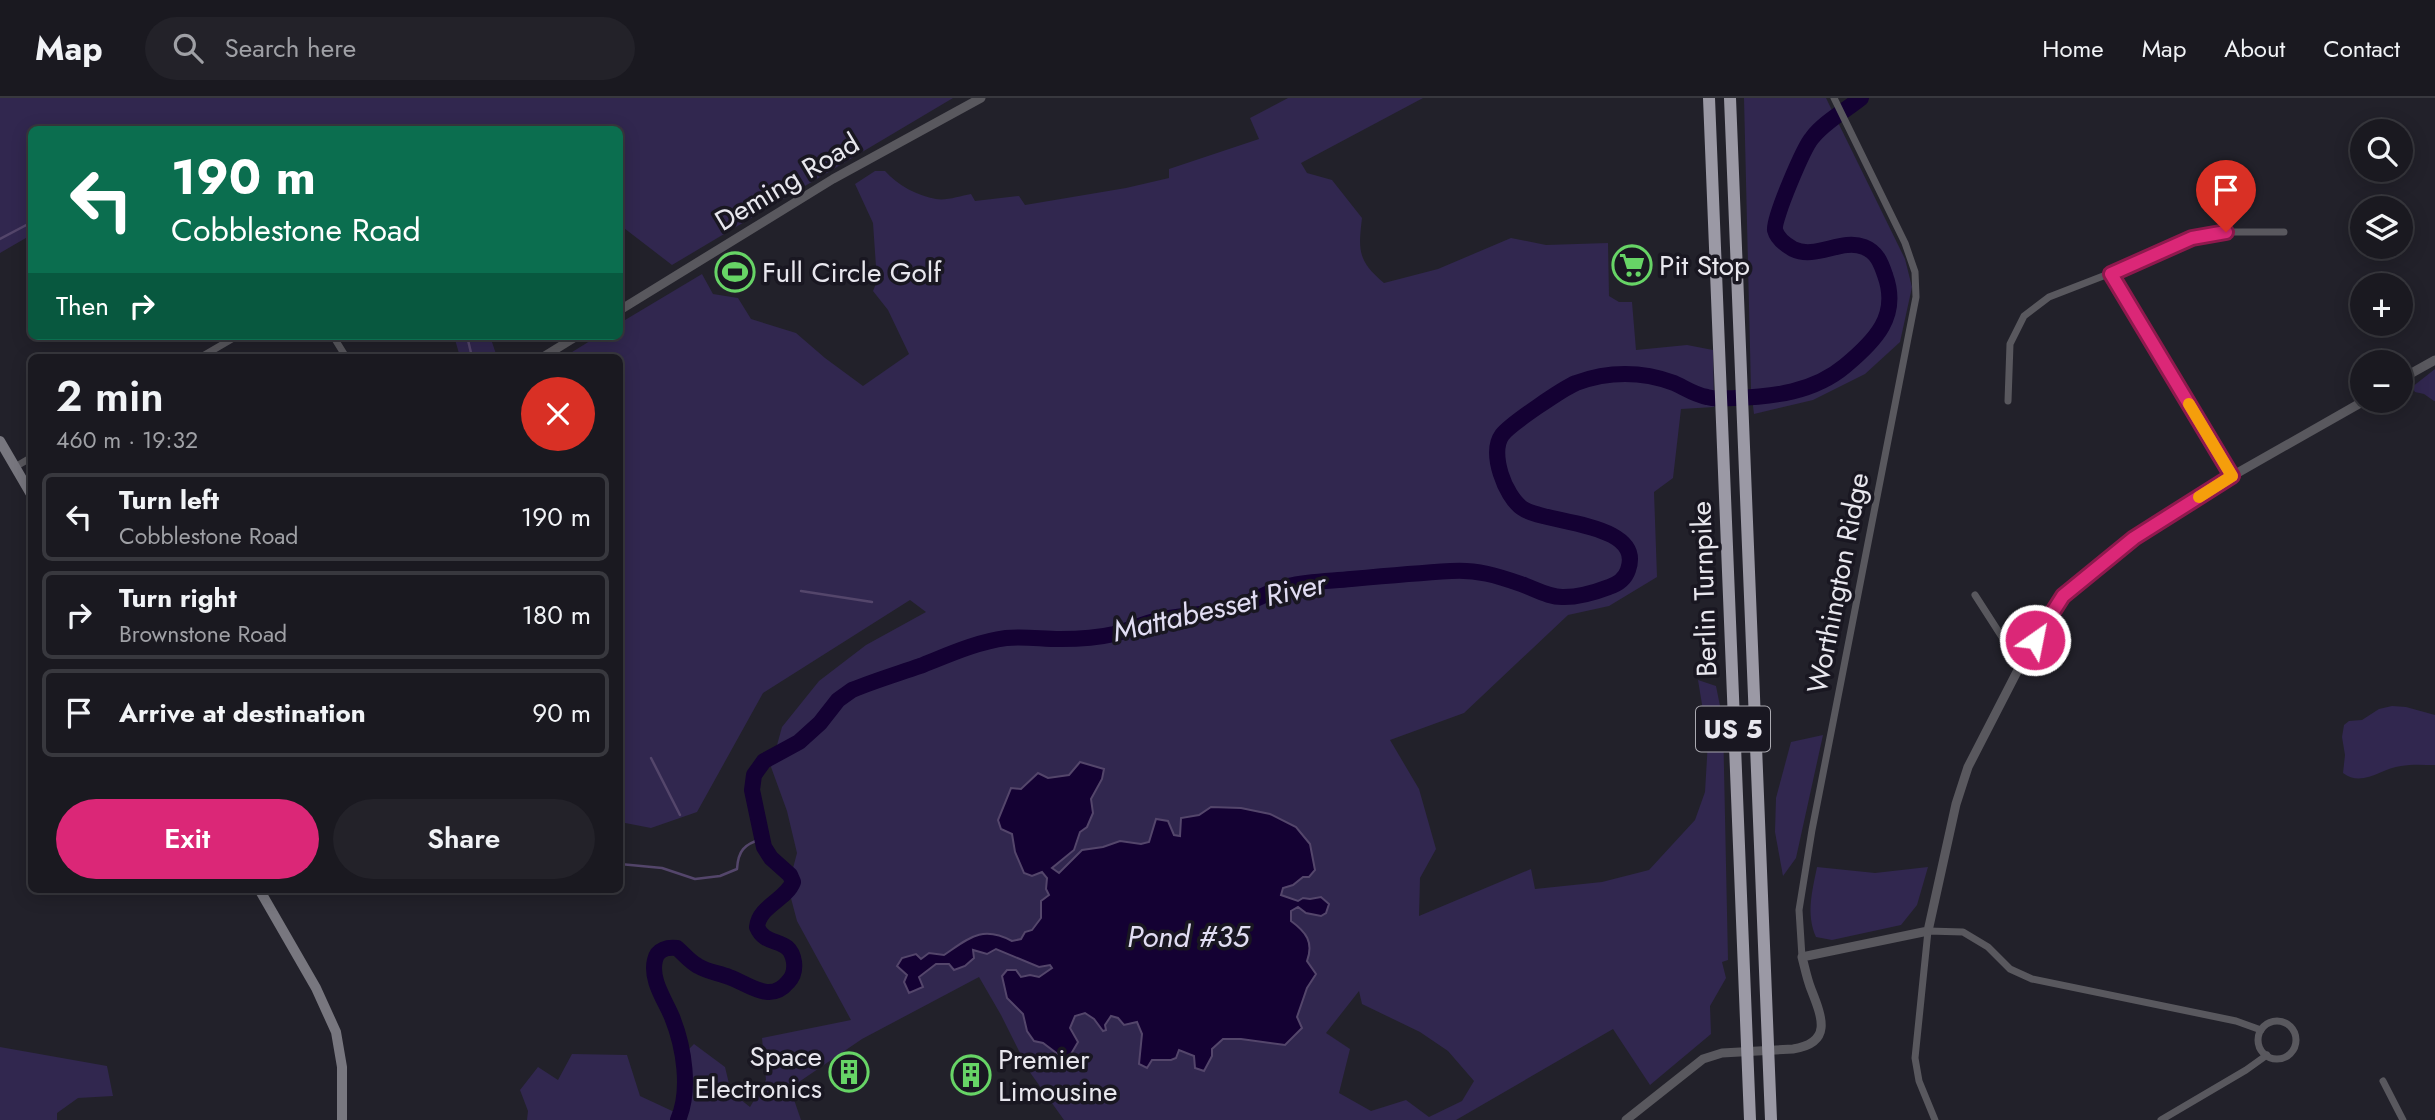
<!DOCTYPE html>
<html lang="en">
<head>
<meta charset="utf-8">
<style>
	body { margin:0; font-family:Jost,sans-serif; background:#232229; color:#f1f3f6; height:100vh; display:flex; flex-direction:column; font-size:26px; white-space:nowrap }
	* { box-sizing:border-box; margin:0 }
	p { font-size:23px; color:#9fa0a5 }
	.icon { flex:none; width:38px; height:38px; fill:none; stroke:currentColor; stroke-width:2; stroke-linecap:round; stroke-linejoin:round }
	.map { position:relative; flex:1; overflow:hidden }
	.panel { position:absolute; left:28px; top:256px; width:595px; height:539px; display:flex; flex-direction:column; background:#1a1920; border-radius:10px; box-shadow:0 4px 18px #0003,0 0 0 2px #38383e }
	.panel>* { flex:none }
	.top-card { position:absolute; left:28px; top:28px; width:595px; height:214px; border-radius:10px; box-shadow:0 4px 18px #0003,0 0 0 2px #38383e; background:#0b6e4f; color:#fff; overflow:hidden }
	.controls { position:absolute; left:2350px; top:21px; display:grid; gap:14px }
	.controls a { display:grid; place-items:center; width:63px; height:63px; border-radius:50%; background:#1a1920; box-shadow:0 4px 18px #0003,0 0 0 2px #38383e; font-size:35px }
	.pin { position:absolute; display:grid; place-items:center; width:60px; height:60px; color:#fff; margin:-72px -30px; border-radius:50% 50% 50% 0; rotate:-45deg; box-shadow:0 0 7px #0007 }
	.pin .icon { rotate:45deg }
	.me { position:absolute; width:77px; margin:-38px; rotate:33deg; stroke-linejoin:round; filter:drop-shadow(0 0 5px #0008) }
	.turn { display:flex; align-items:center; gap:24px; height:147px; padding:0 28px; font-size:32px }
	.turn .icon { width:91px; height:91px; stroke-width:2.5 }
	.turn b { display:block; font-size:49px; line-height:60px }
	.then { display:flex; align-items:center; height:66px; padding:0 28px; background:#0003; gap:14px; font-size:26px }
	.round { display:grid; place-items:center; flex:none; width:74px; height:74px; border-radius:37px; background:#232229 }
	.summary { display:flex; align-items:center; justify-content:space-between; height:119px; padding:0 28px }
	h1 { font-size:42px; font-weight:600; line-height:52px }
	.cta { display:flex; gap:14px; margin-top:auto; padding:14px 28px }
	.cta a { flex:1; height:80px; border-radius:42px; background:#db2777; color:#fff; font-size:28px; font-weight:600; line-height:80px; text-align:center }
	.cta a+a { background:#232229; color:#f1f3f6 }
	ul { padding:0; list-style:none }
	li { display:flex; align-items:center; gap:21px; height:88px; margin:0 14px 10px; padding:0 14px; border:4px solid #38383e; border-radius:10px }
	li div { flex:1 }
	li b { display:block; font-size:26px }
	li em { font-style:normal }
	header { display:flex; align-items:center; gap:42px; box-sizing:border-box; height:98px; padding:0 35px; background:#1a1920; border-bottom:2px solid #38383e }
	header strong { font-size:33px }
	nav { display:flex; gap:38px; margin-inline-start:auto; font-size:24px }
	.search { width:490px; height:63px; background:#232229; display:flex; align-items:center; gap:18px; box-sizing:border-box; padding:0 24px; border-radius:38px; color:#9fa0a5; font-size:26px }
	.map>svg:first-child { display:block }
</style>
</head>
<body>
<header>
<strong>Map</strong>
<div class="search"><svg class="icon" aria-label="search" viewBox="0 0 24 24"><circle cx="10" cy="10" r="6"/><path d="M15 15l6 6"/></svg>Search here</div>
<nav><a>Home</a><a>Map</a><a>About</a><a>Contact</a></nav>
</header>
<div class="map">
<svg width="2435" height="1022" viewBox="0 0 2435 1022">
	<rect width="100%" height="100%" fill="#22212a"/>
	<g fill="#31274f" fill-rule="evenodd">
		<polygon points="0,0 953,0 672,167 620,127 620,32 32,32 31,137 0,155"/>
		<path d="M1288 0H1423L1301 65 1307 75 1332 82 1362 120C1358 153 1358 163 1384 185L1438 171 1511 140 1546 147 1608 145 1609 198 1619 204H1632L1636 252 1687 247 1713 252 1714 309 1681 311 1673 380 1654 394 1657 479 1609 508 1568 517 1464 615 1390 642 1419 691 1436 751 1420 780 1419 818 1531 771 1535 791 1602 784 1649 772 1695 722 1705 694 1708 643 1698 582 1716 588 1723 623 1728 862 1722 864 1726 880 1710 908 1711 936 1650 987 1613 931 1456 1022H1064L1029 973 1001 917 979 879 862 941 790 990 801 1022H527L528 1013 520 992 538 969 558 982 572 956 627 957 640 998 683 1018V957L694 946 725 969 731 994 750 1009 766 982 762 940 851 922 797 823 788 789 797 755 787 713 771 669 782 629 819 583 866 547 926 514 910 502 763 595 697 714 651 730 620 724V259H564L598 238H620V225L702 176 713 196 738 200 751 221 796 235 825 260 863 288 909 256 888 212 873 193 877 183 873 125 855 86 875 73H885C897 87 918 98 936 101 946 103 960 98 971 96L975 103 1019 98 1025 107 1126 90 1169 80V71L1259 41 1250 20ZM1359 893 1362 906 1420 934 1448 953 1474 983 1462 1003 1429 1019 1406 1002 1371 1013 1339 995 1350 951 1326 935Z"/>
		<polygon points="1744,0 1826,0 1905,161 1912,189 1900,244 1865,276 1813,302 1754,316 1751,291"/>
		<polygon points="454,238 490,238 497,259 460,259"/>
		<polygon points="2435,271 2435,303 2434,303 2424,296 2415,294 2412,289"/>
		<path d="M2392 608 2406 609 2435 617V667C2424 667 2412 666 2401 668 2382 670 2362 690 2343 675L2345 657 2342 639 2344 627 2349 623 2362 622 2379 611Z"/>
		<polygon points="1823,637 1796,760 1783,778 1775,734 1776,700 1791,644"/>
		<path d="M1817 769 1875 775 1928 769 1917 807 1901 827 1832 842 1816 839C1806 816 1812 794 1817 769Z"/>
		<polygon points="0,949 107,968 113,998 78,1000 57,1015 57,1022 0,1022"/>
	</g>
	<path fill="#140133" stroke="#54466b" stroke-width="2" d="M1080 664 1104 671 1102 681 1091 701 1093 715 1087 729 1080 734 1074 752 1052 770 1059 775 1082 752 1103 749 1120 743 1141 746 1149 744 1156 721 1168 723 1174 737 1180 738 1181 720 1199 717 1211 709 1241 710 1270 716 1296 729 1310 746 1315 772 1309 779H1303L1293 787 1283 790 1281 797 1298 803 1303 800 1310 801 1321 799 1329 806 1326 815 1321 818 1306 815 1298 809 1291 813V823C1306 834 1314 844 1307 863L1316 876 1307 890 1297 919 1302 930 1285 947 1241 941H1223L1212 951V958L1204 973 1195 970 1194 958 1179 952 1176 960 1171 962H1152L1147 970 1139 966 1142 936 1137 924 1124 927 1118 920 1111 918 1105 927 1106 932 1103 933 1094 921 1085 915 1075 918 1070 930 1078 944 1071 956 1063 960 1043 945 1034 943 1027 933 1023 916 1007 900 1002 878 1007 872H1016L1021 879 1030 877 1039 879 1052 870 1050 867 1039 869 996 851 987 856 973 852 974 860 965 868 954 872 949 866H936L919 879 923 889 909 895 904 884 907 877 897 868 902 860 916 856 921 861 929 855 944 857C969 840 982 827 1012 843L1021 841 1025 834 1032 832 1041 820V803L1049 797 1046 791 1047 780 1042 774 1032 778 1024 775 1015 754 1012 736 1001 731 998 722 1011 690 1021 691 1038 675 1048 680 1069 677Z"/>
	<g fill="none" stroke-linecap="round" stroke-linejoin="round">
		<g stroke="#54466b" stroke-width="2.5">
			<polyline points="0,141 32,124"/>
			<polyline points="467,238 472,259"/>
			<polyline points="801,493 872,504"/>
			<polyline points="651,660 680,717"/>
			<path d="M620 766 662 770 695 781 720 778 737 771C738 753 744 746 762 741"/>
		</g>
		<path stroke="#140133" stroke-width="16" d="M678 1022C691 992 684 949 672 919 665 902 650 882 655 862 657 851 668 849 677 850 684 856 690 864 698 868 708 874 719 875 729 879 749 886 770 906 788 884 793 879 795 872 794 864 790 837 766 851 757 829 759 808 786 802 793 784L790 777 771 760 764 749 752 692 754 677 764 663 799 644 820 625 838 602 852 592C874 583 897 576 920 568 948 557 976 544 1006 540 1024 538 1042 541 1060 541 1078 541 1097 540 1114 536 1129 532 1143 526 1158 522 1181 517 1206 517 1229 511 1250 506 1268 493 1288 488 1309 483 1331 483 1351 481 1384 478 1418 475 1451 473 1476 471 1498 478 1521 486 1535 491 1550 500 1564 499 1578 499 1596 494 1609 489 1618 486 1625 481 1628 472 1645 423 1543 426 1522 410 1505 398 1489 355 1502 337 1510 326 1564 290 1576 285 1609 273 1641 273 1674 285 1685 290 1695 297 1707 299 1716 302 1725 300 1734 300 1773 299 1814 294 1845 268 1875 243 1900 218 1885 177 1881 165 1877 154 1864 149 1841 140 1816 162 1793 151 1786 147 1777 140 1775 132 1773 121 1804 49 1812 40 1824 24 1845 13 1861 0"/>
		<g stroke="#59585e" stroke-width="7">
			<polyline points="2111,175 2232,378"/>
			<polyline points="333,238 346,259"/>
			<polyline points="201,259 237,238"/>
			<polyline points="2008,303 2010,246 2024,218 2049,199 2111,175 2192,140 2226,134 2284,134"/>
			<polyline points="15,369 32,359"/>
			<polyline points="1975,497 2002,539 2022,564"/>
			<polyline points="1802,859 1799,812 1812,732 1916,199 1915,174 1905,145 1834,0"/>
			<circle cx="2277" cy="942" r="19"/>
			<polyline points="2383,983 2403,1022"/>
			<polyline points="1935,1022 1919,983 1915,960 1928,833 1963,834 1988,849 2010,871 2032,881 2236,923 2261,932"/>
			<polyline points="2161,1022 2246,972 2267,957"/>
		</g>
		<g stroke="#59585e" stroke-width="9">
			<polyline points="620,212 833,81 981,0"/>
			<polyline points="543,259 577,238"/>
			<polyline points="2401,281 2435,262"/>
			<path d="M1626 1022 1703 961 1722 955 1793 951C1833 945 1822 919 1811 891 1807 881 1805 870 1802 859L1928 833 1956 706 1968 669 2022 564 2063 498 2134 440 2232 378 2364 303"/>
		</g>
		<g stroke="#78777f" stroke-width="10">
			<polyline points="0,343 32,398"/>
			<polyline points="259,791 316,890 336,934 342,969 342,1022"/>
		</g>
		<g stroke="#9b99a5" stroke-width="12">
			<polyline points="1709,0 1750,1022"/>
			<polyline points="1730,0 1771,1022"/>
		</g>
	</g>
	<g fill="none" stroke-linecap="round" stroke-linejoin="round">
		<g stroke="#8e194d" stroke-width="18">
			<polyline id="route" points="2035,542 2063,498 2134,440 2232,378 2111,176 2192,140 2226,134"/>
		</g>
		<use href="#route" stroke="#db2777" stroke-width="12"/>
		<polyline stroke="#f59e0b" stroke-width="12" points="2189,306 2232,378 2199,399"/>
	</g>
	<defs>
		<g id="supermarket-ring" transform="scale(2.0125)"><circle r="9.5" fill="#191721" stroke="#67d466" stroke-width="1.5"/><path d="M-6-5.5h2.5l.6 2H6L4.5 2H-2.5L-4.4-4H-6ZM-1.5 3.2a1.3 1.3 0 1 0 .1 0ZM3 3.2a1.3 1.3 0 1 0 .1 0Z" fill="#67d466"/></g>
		<g id="stadium-ring" transform="scale(2.0125)"><circle r="9.5" fill="#191721" stroke="#67d466" stroke-width="1.5"/><path d="M0-5a6.5 5 0 1 0 0 10a6.5 5 0 1 0 0-10ZM-3.5-1.8h7v3.6h-7Z" fill="#67d466"/></g>
		<g id="building-ring" transform="scale(2.0125)"><circle r="9.5" fill="#191721" stroke="#67d466" stroke-width="1.5"/><path d="M-4-6H4V6H1V3H-1V6H-4ZM-2.5-4.3h1.7v1.8h-1.7ZM.8-4.3h1.7v1.8H.8ZM-2.5-1h1.7V.8h-1.7ZM.8-1h1.7V.8H.8Z" fill="#67d466"/></g>
	</defs>
	<g fill-rule="evenodd">
		<use href="#supermarket-ring" x="1632" y="167"/>
		<use href="#stadium-ring" x="735" y="174"/>
		<use href="#building-ring" x="849" y="974"/>
		<use href="#building-ring" x="971" y="977"/>
	</g>
	<g text-anchor="middle" dominant-baseline="central" stroke-width="7" stroke-linejoin="round" paint-order="stroke">
		<rect fill="#191721" stroke="#aaa9b0" stroke-width="2" x="1696" y="608.5" width="74" height="45" rx="5"/>
		<g font-size="26" font-weight="bold" fill="#e8e7ee">
			<text x="1733" y="631">US 5</text>
		</g>
		<g font-size="28" fill="#e8e7ee" stroke="#191721">
			<text transform="translate(787 84) rotate(-31)">Deming Road</text>
			<text transform="translate(1838 485) rotate(-79)">Worthington Ridge</text>
			<text transform="translate(1704 491) rotate(-92)">Berlin Turnpike</text>
		</g>
		<g font-size="28" fill="#e8e7ee" stroke="#191721" text-anchor="start">
			<text x="1659" y="167">Pit Stop</text>
			<text x="762" y="174">Full Circle Golf</text>
			<text x="822" y="958" text-anchor="end">Space<tspan x="822" dy="32">Electronics</tspan></text>
			<text x="998" y="961">Premier<tspan x="998" dy="32">Limousine</tspan></text>
		</g>
		<g font-size="30" font-style="italic" fill="#e1ddf3" stroke="#191721">
			<text transform="translate(1219 509) rotate(-13)">Mattabesset River</text>
			<text x="1188" y="838">Pond #35</text>
		</g>
	</g>
</svg>
<div class="controls">
<a><svg class="icon" aria-label="search" viewBox="0 0 24 24"><circle cx="10" cy="10" r="6"/><path d="M15 15l6 6"/></svg></a>
<a><svg class="icon" aria-label="layers" viewBox="0 0 24 24"><path d="M12 4l9 5-9 5-9-5zM3 14l9 5 9-5"/></svg></a>
<a>+</a>
<a>−</a>
</div>
<div class="pin" style="left:2226px;top:134px;background:#d93025"><svg class="icon" aria-label="arrive" viewBox="0 0 24 24"><path d="M6 21V4h12l-3 4 3 4H6"/></svg></div>
<svg class="me" style="left:2035px;top:542px" viewBox="-20 -20 40 40"><circle r="17" fill="#db2777" stroke="#fff" stroke-width="3"/><path d="M0-11L8 9 0 5-8 9z" fill="#fff"/></svg>
<div class="top-card">
<div class="turn"><svg class="icon" aria-label="left" viewBox="0 0 24 24"><path d="M17 20v-9H6M10 6l-5 5 5 5"/></svg><div><b>190 m</b>Cobblestone Road</div></div>
<div class="then">Then<svg class="icon" aria-label="right" viewBox="0 0 24 24"><path d="M7 20v-9h11M14 6l5 5-5 5"/></svg></div>
</div>
<section class="panel">
<div class="summary"><div><h1>2 min</h1><p>460 m · 19:32</p></div><a class="round" style="background:#d93025;color:#fff"><svg class="icon" aria-label="close" viewBox="0 0 24 24"><path d="M6 6l12 12M18 6L6 18"/></svg></a></div>
<ul>
<li><svg class="icon" aria-label="left" viewBox="0 0 24 24"><path d="M17 20v-9H6M10 6l-5 5 5 5"/></svg><div><b>Turn left</b><p>Cobblestone Road</p></div><em>190 m</em></li>
<li><svg class="icon" aria-label="right" viewBox="0 0 24 24"><path d="M7 20v-9h11M14 6l5 5-5 5"/></svg><div><b>Turn right</b><p>Brownstone Road</p></div><em>180 m</em></li>
<li><svg class="icon" aria-label="arrive" viewBox="0 0 24 24"><path d="M6 21V4h12l-3 4 3 4H6"/></svg><div><b>Arrive at destination</b></div><em>90 m</em></li>
</ul>
<div class="cta"><a>Exit</a><a>Share</a></div>
</section>
</div>
</body>
</html>
